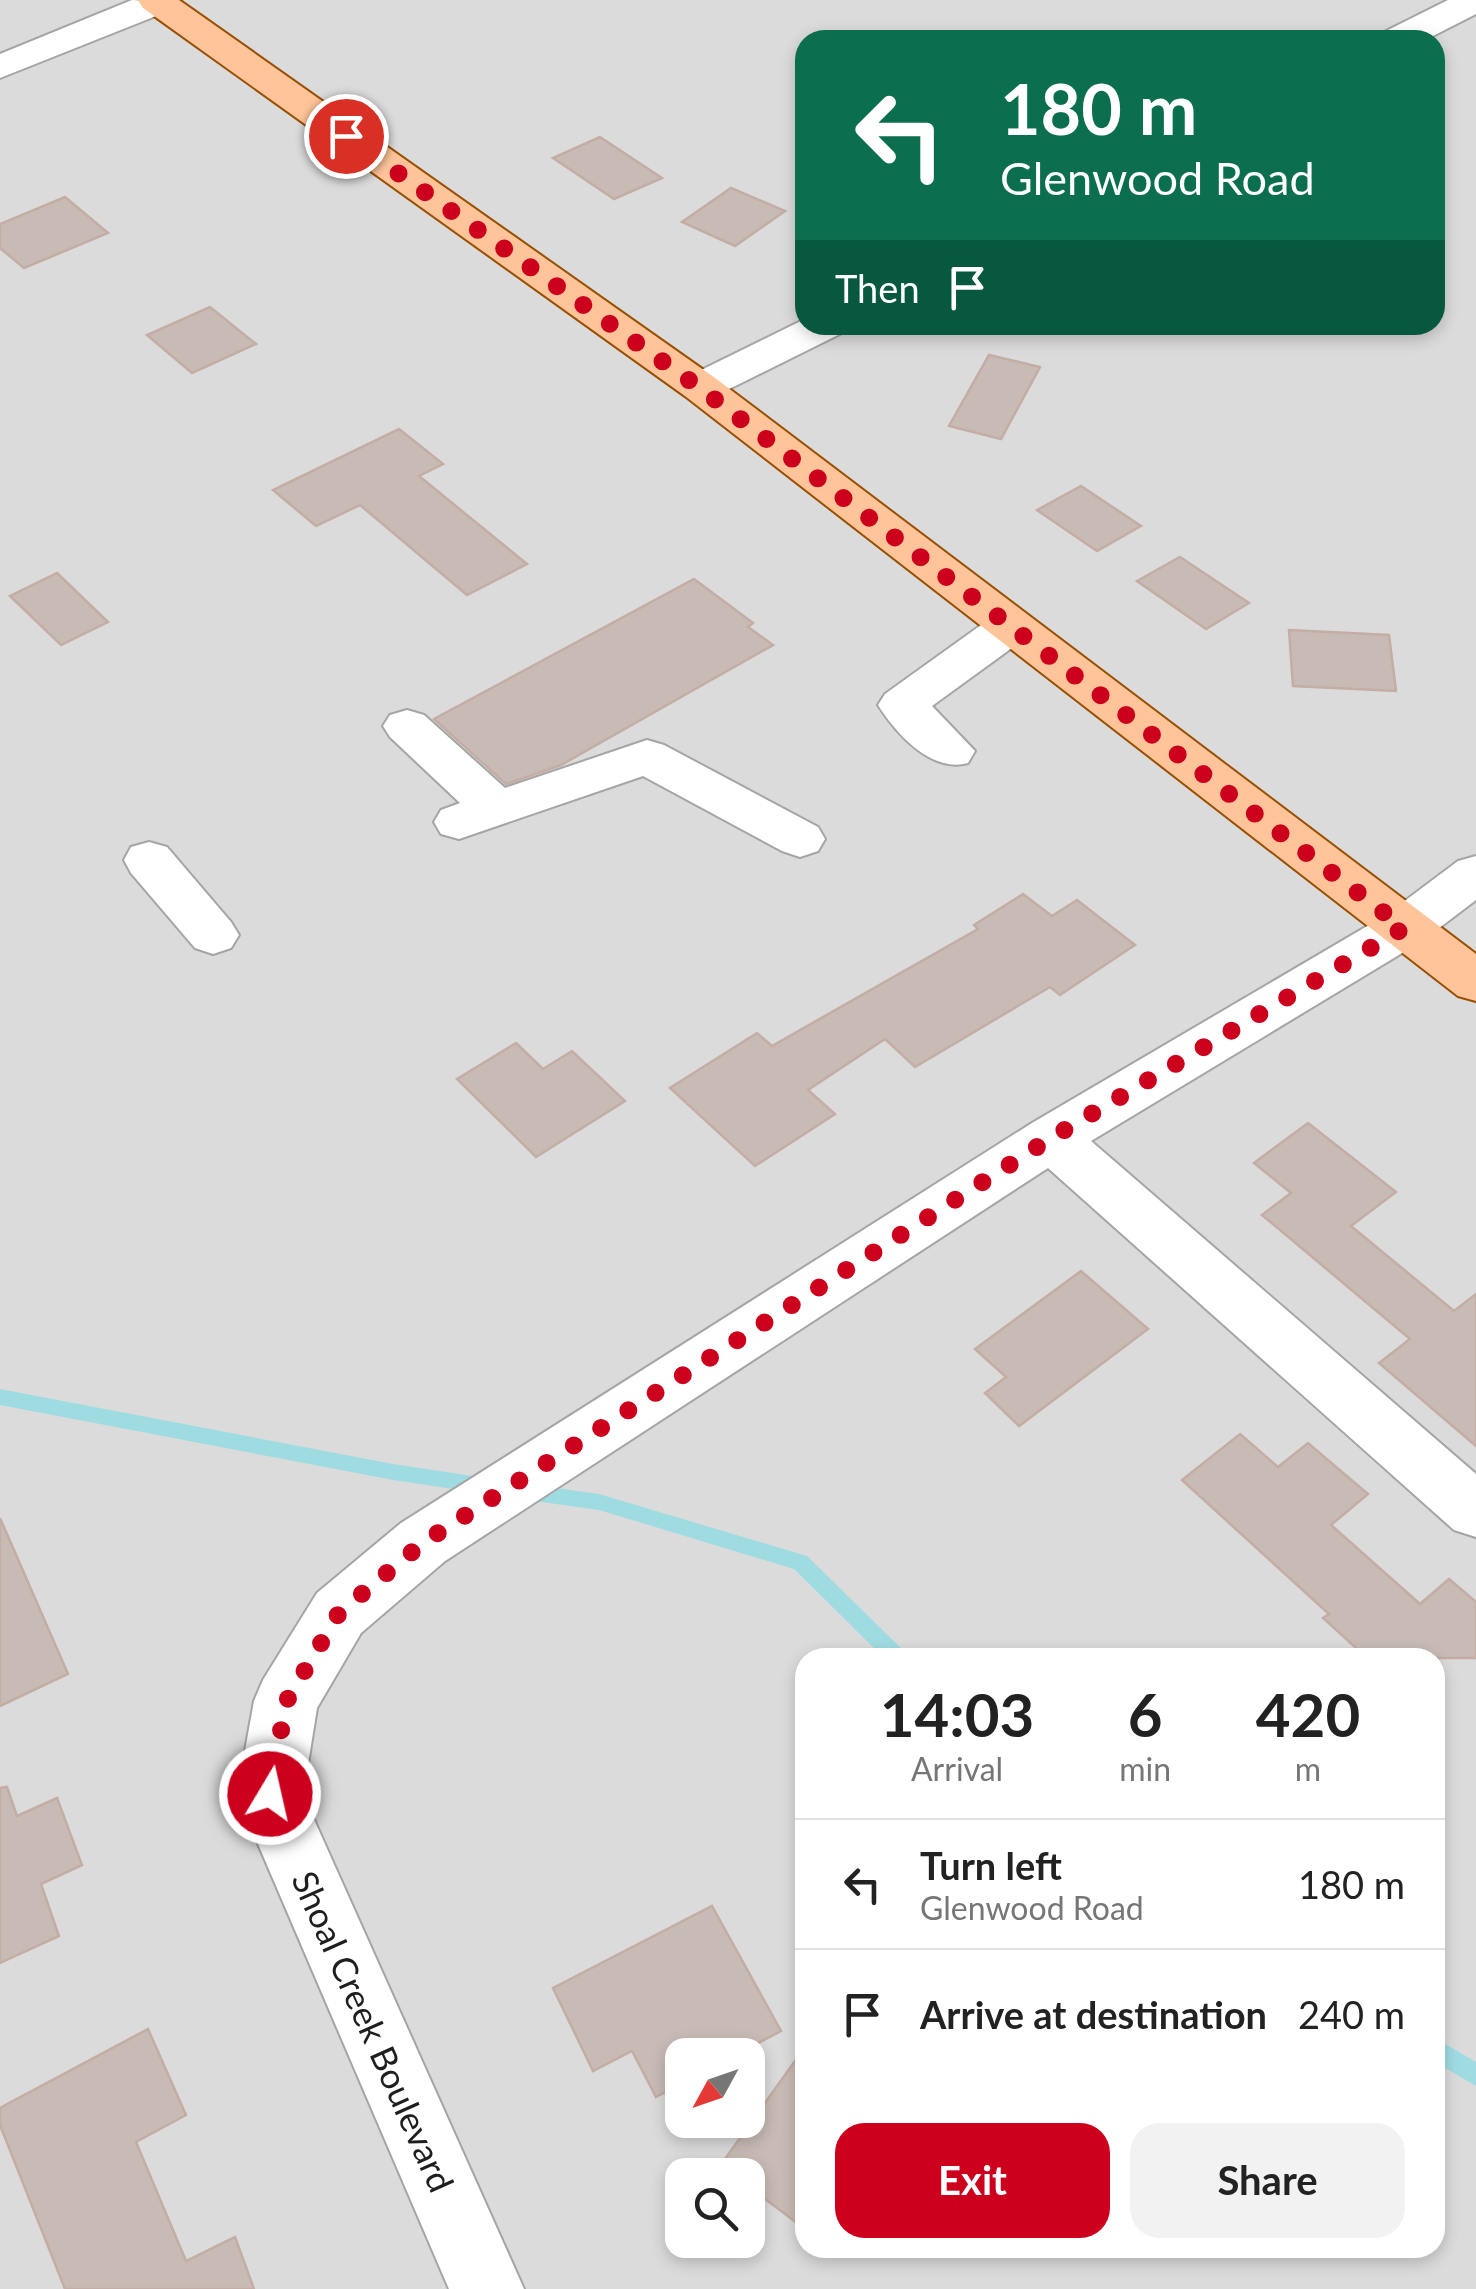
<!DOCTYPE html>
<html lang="en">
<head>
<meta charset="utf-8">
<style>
	body { margin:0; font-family:Lato,sans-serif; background:#f2f2f2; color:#222; height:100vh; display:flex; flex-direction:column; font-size:38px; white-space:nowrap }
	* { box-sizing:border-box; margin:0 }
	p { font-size:32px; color:#767676 }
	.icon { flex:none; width:55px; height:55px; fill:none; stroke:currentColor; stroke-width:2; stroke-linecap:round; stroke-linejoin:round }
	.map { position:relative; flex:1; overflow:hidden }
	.drawer { position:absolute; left:795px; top:1648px; width:650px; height:610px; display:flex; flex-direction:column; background:#fff; border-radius:30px; box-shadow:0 5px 15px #0003 }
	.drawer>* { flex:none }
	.hud { position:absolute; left:795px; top:30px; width:650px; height:305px; border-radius:30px; box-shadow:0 5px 15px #0003; background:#0b6e4f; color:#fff; overflow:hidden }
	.needle { width:65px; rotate:230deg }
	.controls { position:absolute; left:665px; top:2038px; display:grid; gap:20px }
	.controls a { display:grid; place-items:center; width:100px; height:100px; border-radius:20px; background:#fff; box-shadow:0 5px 15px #0003; font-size:50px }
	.pin { position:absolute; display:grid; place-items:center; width:85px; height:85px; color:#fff; margin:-42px; border:5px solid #fff; border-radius:50%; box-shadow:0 2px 10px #0007 }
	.me { position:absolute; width:110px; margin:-55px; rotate:9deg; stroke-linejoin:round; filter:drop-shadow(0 0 8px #0008) }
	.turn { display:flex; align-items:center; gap:35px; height:210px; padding:0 40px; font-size:45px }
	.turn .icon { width:130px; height:130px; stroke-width:2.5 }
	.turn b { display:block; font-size:70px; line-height:85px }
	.then { display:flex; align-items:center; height:95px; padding:0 40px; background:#0003; gap:20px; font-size:38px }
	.eta { display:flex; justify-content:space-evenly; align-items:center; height:170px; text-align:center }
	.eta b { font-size:60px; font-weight:700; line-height:70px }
	.button { display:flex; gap:20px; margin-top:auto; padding:20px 40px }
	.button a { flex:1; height:115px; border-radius:30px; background:#cc001d; color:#fff; font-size:40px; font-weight:700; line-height:115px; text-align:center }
	.button a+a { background:#f2f2f2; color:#222 }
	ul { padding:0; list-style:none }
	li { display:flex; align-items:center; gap:30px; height:130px; padding:0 40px; border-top:2px solid #e0e0e0 }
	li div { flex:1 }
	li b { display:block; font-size:38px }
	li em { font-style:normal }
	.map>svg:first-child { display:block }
</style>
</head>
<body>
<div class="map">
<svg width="1476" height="2289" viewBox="0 0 1476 2289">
	<rect width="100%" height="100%" fill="#f0eae3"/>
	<path fill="#dcdbdb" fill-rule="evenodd" d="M0 0H1476V2289H0ZM805 40H1435V325H805ZM805 1658H1435V2248H805ZM682 2055H748V2120H682ZM682 2175H748V2240H682Z"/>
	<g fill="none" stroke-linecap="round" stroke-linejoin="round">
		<g fill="#9fdce2" fill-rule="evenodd">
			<polygon points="0,1389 393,1464 486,1478 493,1480 496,1486 493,1492 486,1494 393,1480 0,1405"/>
			<polygon points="527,1484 599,1494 807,1556 905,1652 908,1658 884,1658 794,1569 599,1510 527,1500 520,1498 517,1492 520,1486"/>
			<polygon points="1435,2038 1476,2062 1476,2086 1435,2062"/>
		</g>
	</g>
	<g fill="#c8bbb6" stroke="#c3ada4" stroke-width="2.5">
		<polygon points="600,137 662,178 614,199 553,158"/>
		<polygon points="731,188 785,211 735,246 682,222"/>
		<polygon points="65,197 108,233 24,268 0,248 0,224"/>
		<polygon points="210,307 256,344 192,373 147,335"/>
		<polygon points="989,355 1040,367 1001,439 949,426"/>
		<polygon points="399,429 443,464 419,476 527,564 467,595 360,505 316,526 273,490"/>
		<polygon points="1081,486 1141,526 1097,551 1037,510"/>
		<polygon points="1180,557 1249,603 1206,629 1137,581"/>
		<polygon points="57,573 108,622 61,645 10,596"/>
		<polygon points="694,579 753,623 748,627 773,645 561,765 506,784 434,719"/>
		<polygon points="1289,630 1389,635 1396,691 1293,686"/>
		<polygon points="1023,894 1052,916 1077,900 1135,945 1060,995 1050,987 915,1067 885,1039 808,1090 835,1114 755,1166 670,1088 757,1033 772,1046 978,929 974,925"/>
		<polygon points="516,1043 543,1069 572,1051 625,1101 536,1157 457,1079"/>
		<polygon points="1308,1123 1396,1192 1351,1226 1454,1311 1476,1294 1476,1446 1379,1363 1410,1339 1262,1215 1291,1193 1254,1163"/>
		<polygon points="1081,1271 1148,1329 1019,1426 985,1393 1006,1377 975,1349"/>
		<polygon points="1240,1434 1278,1467 1308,1443 1368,1494 1331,1525 1420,1604 1449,1579 1476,1602 1476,1658 1367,1658 1323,1618 1329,1614 1182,1480"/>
		<polygon points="0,1518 68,1674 0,1706"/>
		<polygon points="7,1787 17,1816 57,1798 82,1865 41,1884 59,1936 0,1963 0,1788"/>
		<polygon points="712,1906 781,2031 736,2055 682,2055 682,2083 656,2097 632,2051 593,2071 553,1988"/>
		<polygon points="148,2029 186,2115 136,2142 186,2261 235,2237 254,2289 65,2289 0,2125 0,2108"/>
		<polygon points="805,2047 805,2229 748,2186 748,2175 732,2175 720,2166"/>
	</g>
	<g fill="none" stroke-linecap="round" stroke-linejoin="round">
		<g stroke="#a5a5a5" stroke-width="4">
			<g id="minor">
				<polygon points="132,0 176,2 171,10 0,78 0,54"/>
				<polygon points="1448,0 1476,0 1476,14 1425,40 1379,40 1384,32"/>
				<polygon points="805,319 805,325 846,325 840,334 715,396 700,400 685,396 679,387 685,378"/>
				<path d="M1011 611 1027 615 1034 626 1027 637 932 706 975 751 968 763C932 773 897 735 878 705L885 694 995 615Z"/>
				<polygon points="407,710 424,715 505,788 647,740 664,745 818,827 825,839 818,851 800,857 782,851 643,776 459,839 441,834 434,822 441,810 460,803 390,737 383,726 390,715"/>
				<polygon points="149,842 167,847 231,922 239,935 231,948 213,954 195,948 131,873 124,860 131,847"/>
				<polygon points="1476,856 1476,900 1422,941 1091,1141 1476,1474 1476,1537 1454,1530 1048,1168 445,1561 361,1633 317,1708 303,1795 524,2289 449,2289 237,1795 254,1701 263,1680 317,1593 401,1523 1032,1123 1386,915 1458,861"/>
			</g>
		</g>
		<g stroke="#985000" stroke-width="4">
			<polygon id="major" points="138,0 179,0 715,378 1476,954 1476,1001 1458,996 685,396 143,8"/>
		</g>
		<use href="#minor" fill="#fff" fill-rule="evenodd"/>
		<use href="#major" fill="#ffc499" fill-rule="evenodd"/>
	</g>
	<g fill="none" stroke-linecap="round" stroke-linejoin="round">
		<polyline stroke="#cc001d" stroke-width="18" stroke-dasharray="0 32.4" points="270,1794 286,1702 339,1613 424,1542 1051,1138 1404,928 700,388 346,136"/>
	</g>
	<g text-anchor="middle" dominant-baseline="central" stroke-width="8" stroke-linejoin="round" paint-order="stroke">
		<g font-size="35" fill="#1e1e1e" stroke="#fff">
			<text transform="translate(374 2031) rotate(66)">Shoal Creek Boulevard</text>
		</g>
	</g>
</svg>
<div class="controls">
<a><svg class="needle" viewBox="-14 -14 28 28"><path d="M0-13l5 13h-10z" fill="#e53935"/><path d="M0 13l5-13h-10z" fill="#767676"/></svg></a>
<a><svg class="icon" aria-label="search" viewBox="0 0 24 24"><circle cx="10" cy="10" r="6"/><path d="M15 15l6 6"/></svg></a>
</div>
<div class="pin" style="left:346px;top:136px;background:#d93025"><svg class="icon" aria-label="arrive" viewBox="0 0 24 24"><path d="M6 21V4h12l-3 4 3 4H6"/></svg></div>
<svg class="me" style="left:270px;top:1794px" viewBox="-20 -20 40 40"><circle r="17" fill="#cc001d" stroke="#fff" stroke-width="3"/><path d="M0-11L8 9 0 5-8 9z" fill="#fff"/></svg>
<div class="hud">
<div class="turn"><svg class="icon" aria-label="left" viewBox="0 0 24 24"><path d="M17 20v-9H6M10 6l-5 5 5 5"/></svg><div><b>180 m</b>Glenwood Road</div></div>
<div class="then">Then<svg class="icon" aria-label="arrive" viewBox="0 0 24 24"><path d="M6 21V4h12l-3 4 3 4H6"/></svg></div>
</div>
<section class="drawer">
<div class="eta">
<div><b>14:03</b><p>Arrival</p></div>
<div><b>6</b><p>min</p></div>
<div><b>420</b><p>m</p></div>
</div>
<ul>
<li><svg class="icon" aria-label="left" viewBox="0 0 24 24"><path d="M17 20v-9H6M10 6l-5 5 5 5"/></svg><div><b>Turn left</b><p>Glenwood Road</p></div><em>180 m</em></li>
<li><svg class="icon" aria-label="arrive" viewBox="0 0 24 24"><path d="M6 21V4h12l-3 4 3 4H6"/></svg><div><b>Arrive at destination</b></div><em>240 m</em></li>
</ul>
<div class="button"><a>Exit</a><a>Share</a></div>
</section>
</div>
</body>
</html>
